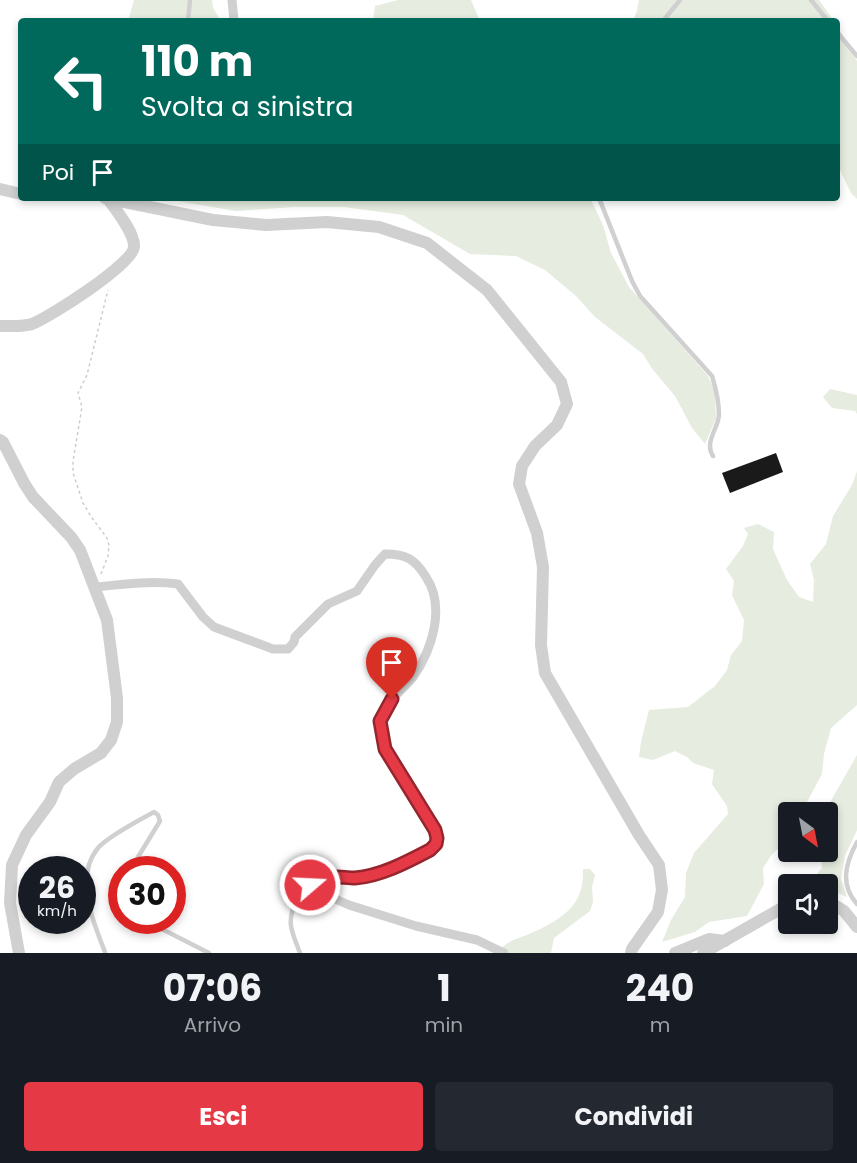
<!DOCTYPE html>
<html lang="it">
<head>
<meta charset="utf-8">
<style>
	body { margin:0; font-family:Poppins,sans-serif; background:#242831; color:#f1f3f6; height:100vh; display:flex; flex-direction:column; font-size:22px; white-space:nowrap }
	* { box-sizing:border-box; margin:0 }
	p { font-size:20px; color:#9ea1a6 }
	.icon { flex:none; width:33px; height:33px; fill:none; stroke:currentColor; stroke-width:2; stroke-linecap:round; stroke-linejoin:round }
	.map { position:relative; height:953px; overflow:hidden }
	.details { display:flex; flex-direction:column; background:#171b24; flex:1 }
	.details>* { flex:none }
	.top-card { position:absolute; left:18px; top:18px; width:822px; height:183px; border-radius:6px; box-shadow:0 3px 9px #0003; background:#00695c; color:#fff; overflow:hidden }
	.needle { width:39px; rotate:148deg }
	.buttons { position:absolute; left:778px; top:802px; display:grid; gap:12px }
	.buttons a { display:grid; place-items:center; width:60px; height:60px; border-radius:6px; background:#171b24; box-shadow:0 3px 9px #0003; font-size:30px }
	.speed { position:absolute; left:18px; top:856px; display:flex; gap:12px; font-size:30px; font-weight:700; text-align:center }
	.speed>* { display:grid; place-content:center; width:78px; height:78px; border-radius:50%; background:#171b24; box-shadow:0 3px 9px #0003; line-height:1 }
	.speed small { font-size:15px; font-weight:400 }
	.speed .limit { border:9px solid #d22; background:#fff; color:#111 }
	.pin { position:absolute; display:grid; place-items:center; width:51px; height:51px; color:#fff; margin:-62px -26px; border-radius:50% 50% 50% 0; rotate:-45deg; box-shadow:0 0 6px #0007 }
	.pin .icon { rotate:45deg }
	.me { position:absolute; width:66px; margin:-33px; rotate:71deg; stroke-linejoin:round; filter:drop-shadow(0 0 4px #0008) }
	.turn { display:flex; align-items:center; gap:21px; height:126px; padding:0 24px; font-size:27px }
	.turn .icon { width:78px; height:78px; stroke-width:2.5 }
	.turn b { display:block; font-size:42px; line-height:51px }
	.then { display:flex; align-items:center; height:57px; padding:0 24px; background:#0003; gap:12px; font-size:22px }
	.eta { display:flex; justify-content:space-evenly; align-items:center; height:102px; text-align:center }
	.eta b { font-size:36px; font-weight:700; line-height:42px }
	.primary-button { display:flex; gap:12px; margin-top:auto; padding:12px 24px }
	.primary-button a { flex:1; height:69px; border-radius:6px; background:#e63946; color:#fff; font-size:24px; font-weight:700; line-height:69px; text-align:center }
	.primary-button a+a { background:#242831; color:#f1f3f6 }
	.map>svg:first-child { display:block }
</style>
</head>
<body>
<div class="map">
<svg width="857" height="953" viewBox="0 0 857 953">
	<rect width="100%" height="100%" fill="#fff"/>
	<g fill="#e6ecdf">
		<polygon points="134,0 212,0 213,8 221,21 128,21"/>
		<polygon points="398,0 471,0 480,21 373,21 375,6"/>
		<polygon points="639,0 819,0 834,21 633,21 637,11"/>
		<polygon points="837,26 857,61 857,199 851,193 837,164"/>
		<polygon points="160,198 590,198 603,225 611,253 629,287 708,376 715,392 716,418 705,444 692,428 675,396 653,370 643,354 595,317 576,296 545,270 516,256 470,254 403,215 344,207 294,207 236,211"/>
		<polygon points="830,389 857,395 857,414 855,411 832,408 823,397"/>
		<polygon points="857,471 857,705 831,728 824,754 822,774 801,813 789,813 789,837 771,856 763,868 764,884 747,916 709,922 695,932 662,942 671,920 685,897 686,873 694,853 728,814 727,806 712,784 714,770 693,763 687,757 675,751 653,760 639,757 641,742 649,710 688,707 715,686 727,670 731,655 742,641 744,620 732,595 734,581 726,569 743,546 748,534 744,528 758,524 774,532 773,549 787,580 799,597 813,602 814,580 810,564 826,544 833,516 852,485"/>
		<polygon points="857,755 857,830 845,856 841,879 847,897 828,889 828,885 808,885 822,868 821,852 828,852 828,813 824,813"/>
		<path d="M583 869H590L595 875 592 887 593 902 590 911 554 938 551 953H497C506 941 517 939 529 934 548 926 574 913 580 892 583 885 583 876 583 869Z"/>
	</g>
	<polygon fill="#1a1a1a" points="776,453 783,472 730,493 722,473"/>
	<g fill="none" stroke-linecap="round" stroke-linejoin="round">
		<polyline stroke="#cdcdcd" stroke-width="1.5" stroke-dasharray="3 3" stroke-linecap="butt" points="101,574 108,556 109,545 107,538 92,518 83,503 73,473 73,461 82,407 78,393 87,375 108,290"/>
		<g stroke="#d0d0d0" stroke-width="4.5">
			<polyline points="811,0 828,21"/>
			<polyline points="188,21 190,0"/>
			<polyline points="663,21 680,0"/>
			<polyline points="837,32 857,56"/>
			<path d="M599 198 632 281 640 296 712 376C716 389 719 401 719 415 718 429 704 442 713 456"/>
			<path d="M857 842C845 864 840 885 857 904"/>
			<polyline points="150,921 154,925 209,953"/>
			<path d="M105 952C93 922 74 877 98 848 107 837 141 819 154 812L158 815 160 821 135 862 134 870"/>
			<path d="M300 953C291 929 286 923 297 898L311 892"/>
		</g>
		<g stroke="#d0d0d0" stroke-width="9">
			<polyline points="232,0 234,21"/>
			<path d="M93 587C121 585 149 580 178 584L203 617 214 627 273 649H288L294 642 295 637 328 604 357 591 375 565 385 554C406 554 415 559 426 577 446 607 432 650 413 677 408 684 400 690 394 697 388 704 384 713 379 721L385 749 435 830 436 844 430 850C415 858 386 873 370 876 352 878 332 872 315 881 310 883 310 886 311 892L324 894 349 905 416 926 477 940 504 953"/>
		</g>
		<g stroke="#d0d0d0" stroke-width="12">
			<polyline points="0,189 21,194"/>
			<polyline points="105,198 213,220 266,225 327,222 379,227 427,243 487,290 561,382 567,404 557,425 535,446 522,466 519,484 537,533 543,567 541,645 545,673 639,835 659,865 662,890 658,912 632,949 631,953"/>
			<path d="M0 326C10 326 23 327 32 324 50 317 133 264 134 247 135 233 116 210 108 199"/>
			<polyline points="0,440 3,442 24,483 33,497 71,537 80,550 107,620 117,698 117,722 111,740 101,753 74,769 59,782 50,802 26,835 12,865 10,903 19,953"/>
			<polyline points="828,901 844,911 857,927"/>
			<polyline points="675,953 709,939 725,941"/>
			<polyline points="703,953 789,904"/>
		</g>
	</g>
	<g fill="none" stroke-linecap="round" stroke-linejoin="round">
		<g stroke="#96252e" stroke-width="15">
			<path id="route" d="M310 885C319 872 341 878 355 878 381 876 407 862 430 850L436 844 437 838 435 830 385 749 380 721 392 699"/>
		</g>
		<use href="#route" stroke="#e63946" stroke-width="10"/>
	</g>
</svg>
<div class="buttons">
<a><svg class="needle" viewBox="-14 -14 28 28"><path d="M0-13l5 13h-10z" fill="#e53935"/><path d="M0 13l5-13h-10z" fill="#9ea1a6"/></svg></a>
<a><svg class="icon" aria-label="sound" viewBox="0 0 24 24"><path d="M4 9h4l5-4v14l-5-4H4zM17 9q2 3 0 6"/></svg></a>
</div>
<div class="speed"><div>26<small>km/h</small></div><div class="limit">30</div></div>
<div class="pin" style="left:392px;top:699px;background:#d93025"><svg class="icon" aria-label="arrive" viewBox="0 0 24 24"><path d="M6 21V4h12l-3 4 3 4H6"/></svg></div>
<svg class="me" style="left:310px;top:885px" viewBox="-20 -20 40 40"><circle r="17" fill="#e63946" stroke="#fff" stroke-width="3"/><path d="M0-11L8 9 0 5-8 9z" fill="#fff"/></svg>
<div class="top-card">
<div class="turn"><svg class="icon" aria-label="left" viewBox="0 0 24 24"><path d="M17 20v-9H6M10 6l-5 5 5 5"/></svg><div><b>110 m</b>Svolta a sinistra</div></div>
<div class="then">Poi<svg class="icon" aria-label="arrive" viewBox="0 0 24 24"><path d="M6 21V4h12l-3 4 3 4H6"/></svg></div>
</div>
</div>
<section class="details">
<div class="eta">
<div><b>07:06</b><p>Arrivo</p></div>
<div><b>1</b><p>min</p></div>
<div><b>240</b><p>m</p></div>
</div>
<div class="primary-button"><a>Esci</a><a>Condividi</a></div>
</section>
</body>
</html>
